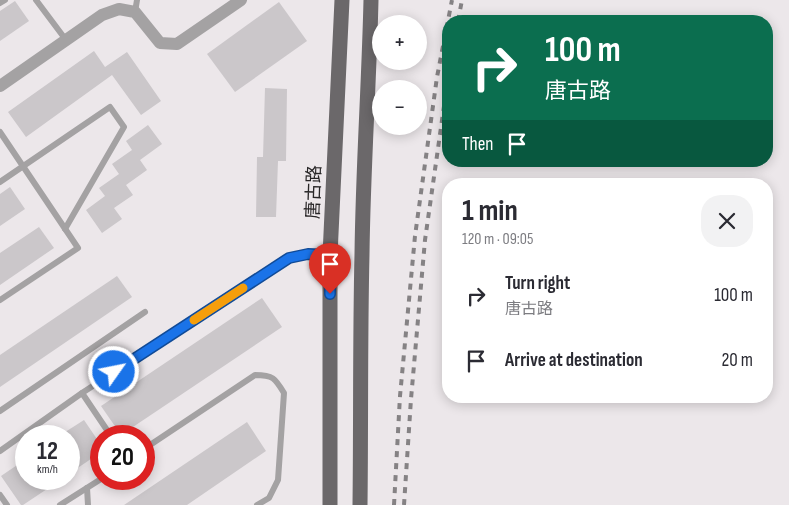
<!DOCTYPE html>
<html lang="en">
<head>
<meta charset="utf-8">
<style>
	body { margin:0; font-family:"Sofia Sans Condensed","Noto Sans SC",sans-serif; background:#f2f2f3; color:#2b2b33; height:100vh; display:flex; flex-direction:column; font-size:19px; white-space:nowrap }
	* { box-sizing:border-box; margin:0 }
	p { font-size:16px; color:#7c7c81 }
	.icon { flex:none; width:28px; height:28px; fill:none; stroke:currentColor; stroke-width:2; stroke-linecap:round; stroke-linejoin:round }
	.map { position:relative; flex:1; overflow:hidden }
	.side { position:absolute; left:442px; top:178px; width:331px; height:225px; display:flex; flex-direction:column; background:#fff; border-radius:20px; box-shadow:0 2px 12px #0003 }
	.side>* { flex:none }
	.hud { position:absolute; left:442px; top:15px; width:331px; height:152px; border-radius:20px; box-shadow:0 2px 12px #0003; background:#0b6e4f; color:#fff; overflow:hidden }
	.tools { position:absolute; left:372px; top:15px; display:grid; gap:10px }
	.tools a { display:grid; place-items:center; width:55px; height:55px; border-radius:50%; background:#fff; box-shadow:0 2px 12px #0003; font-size:25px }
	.speed { position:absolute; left:15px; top:425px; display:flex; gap:10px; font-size:25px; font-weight:700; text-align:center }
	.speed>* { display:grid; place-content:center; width:65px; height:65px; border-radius:50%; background:#fff; box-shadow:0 2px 12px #0003; line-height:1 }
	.speed small { font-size:12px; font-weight:400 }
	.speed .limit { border:8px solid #d22; background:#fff; color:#111 }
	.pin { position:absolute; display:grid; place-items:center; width:42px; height:42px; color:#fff; margin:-51px -21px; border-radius:50% 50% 50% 0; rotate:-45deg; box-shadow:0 0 5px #0007 }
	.pin .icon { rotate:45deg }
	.me { position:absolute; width:55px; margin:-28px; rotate:57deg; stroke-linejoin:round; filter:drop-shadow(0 0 4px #0008) }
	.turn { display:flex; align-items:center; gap:18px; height:105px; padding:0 20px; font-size:22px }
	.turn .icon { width:65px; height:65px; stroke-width:2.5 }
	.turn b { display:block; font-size:35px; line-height:42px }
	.then { display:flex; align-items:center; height:48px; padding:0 20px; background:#0003; gap:10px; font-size:19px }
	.round { display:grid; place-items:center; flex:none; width:52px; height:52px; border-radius:20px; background:#f2f2f3 }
	.summary { display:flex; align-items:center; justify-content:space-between; height:85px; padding:0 20px }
	h1 { font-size:30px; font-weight:700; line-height:38px }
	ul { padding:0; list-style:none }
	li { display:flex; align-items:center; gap:15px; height:65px; padding:0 20px }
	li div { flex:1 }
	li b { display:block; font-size:19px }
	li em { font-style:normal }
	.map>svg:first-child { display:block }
</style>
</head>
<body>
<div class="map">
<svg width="789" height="505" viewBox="0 0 789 505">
	<rect width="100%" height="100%" fill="#ece7ea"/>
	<g fill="#cbc7ca">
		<polygon points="15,1 29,21 0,41 0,11"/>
		<polygon points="279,2 307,41 235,92 207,54"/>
		<polygon points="94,51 105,67 127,52 161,101 141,115 112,75 26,137 8,112"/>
		<polygon points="265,88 287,89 286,161 278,161 276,217 256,217 257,157 263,157"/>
		<polygon points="148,125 162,144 140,160 147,170 126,185 133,195 114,208 122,219 102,233 86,210 105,196 99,188 119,174 112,164 132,150 126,141"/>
		<polygon points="10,187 25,209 0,226 0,194"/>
		<polygon points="39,227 54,248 0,285 0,253"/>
		<polygon points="117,276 132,297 0,387 0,355"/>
		<polygon points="262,298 282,327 121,435 101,406"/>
		<polygon points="84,420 101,445 101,452 69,474 69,436 59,436"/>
		<polygon points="247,422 266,451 187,505 124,505"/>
		<polygon points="26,459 26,479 62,479 23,505 21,505 1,476"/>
	</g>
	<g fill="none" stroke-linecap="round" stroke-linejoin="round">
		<g stroke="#a4a2a3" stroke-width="6">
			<polyline points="36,0 66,40"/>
			<polyline points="0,3 5,0"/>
			<polyline points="135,12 137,0"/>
			<polyline points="0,132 78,248 0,300"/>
			<polyline points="0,182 110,107 124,127 65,229"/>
			<polyline points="82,393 111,436"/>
			<polyline points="0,411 145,312"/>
			<path d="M144 449 255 375C273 375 275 378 284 393L278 480 269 498 257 505"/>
			<polyline points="0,451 82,393 289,258 308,254 329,255"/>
			<polyline points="87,488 88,505"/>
			<polyline points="0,495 7,505"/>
			<polyline points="60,505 101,479"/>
		</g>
		<polyline stroke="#a4a2a3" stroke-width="12" points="0,86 102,15 119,9 135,12 160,43 177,44 241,0"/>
		<g stroke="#6b686a" stroke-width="15">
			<polyline points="330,505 330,255 342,0"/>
			<path d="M360 505C361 421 360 338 362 254 363 169 369 85 371 0"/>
		</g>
		<g stroke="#858284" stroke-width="4" stroke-dasharray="6 6" stroke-linecap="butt">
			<polyline points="458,21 462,0"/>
			<polyline points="394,505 400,396 415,236 437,77 452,0"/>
			<polyline points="404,505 411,399 425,240 449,71"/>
		</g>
	</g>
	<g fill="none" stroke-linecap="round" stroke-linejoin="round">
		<g stroke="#114b97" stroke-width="12">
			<polyline id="route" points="114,372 289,258 308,254 330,255 330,294"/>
		</g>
		<use href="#route" stroke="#1a73e8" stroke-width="9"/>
		<polyline stroke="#f59e0b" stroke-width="9" points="194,320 243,288"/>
	</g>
	<g text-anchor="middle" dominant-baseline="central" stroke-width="4" stroke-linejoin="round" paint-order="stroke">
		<g font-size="18" fill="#282627" stroke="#ece7ea">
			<text transform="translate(314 192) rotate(-88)">唐古路</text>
		</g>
	</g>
</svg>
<div class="tools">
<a>+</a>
<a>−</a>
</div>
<div class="speed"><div>12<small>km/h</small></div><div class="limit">20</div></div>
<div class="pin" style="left:330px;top:294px;background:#d93025"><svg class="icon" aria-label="arrive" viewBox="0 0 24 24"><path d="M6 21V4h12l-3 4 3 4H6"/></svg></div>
<svg class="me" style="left:114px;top:372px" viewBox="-20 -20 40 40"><circle r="17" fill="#1a73e8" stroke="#fff" stroke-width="3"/><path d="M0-11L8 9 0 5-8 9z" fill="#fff"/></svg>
<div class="hud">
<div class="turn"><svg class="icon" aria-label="right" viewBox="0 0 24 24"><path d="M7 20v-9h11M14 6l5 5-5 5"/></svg><div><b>100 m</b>唐古路</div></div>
<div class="then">Then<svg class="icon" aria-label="arrive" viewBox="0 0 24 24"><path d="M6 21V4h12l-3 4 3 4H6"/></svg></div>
</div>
<section class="side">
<div class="summary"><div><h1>1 min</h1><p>120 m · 09:05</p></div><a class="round"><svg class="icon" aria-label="close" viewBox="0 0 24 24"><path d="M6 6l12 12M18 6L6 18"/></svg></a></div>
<ul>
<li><svg class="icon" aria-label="right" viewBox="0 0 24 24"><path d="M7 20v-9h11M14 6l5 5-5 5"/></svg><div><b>Turn right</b><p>唐古路</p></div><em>100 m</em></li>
<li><svg class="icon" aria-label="arrive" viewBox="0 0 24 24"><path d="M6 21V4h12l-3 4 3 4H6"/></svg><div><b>Arrive at destination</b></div><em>20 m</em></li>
</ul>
</section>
</div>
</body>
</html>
